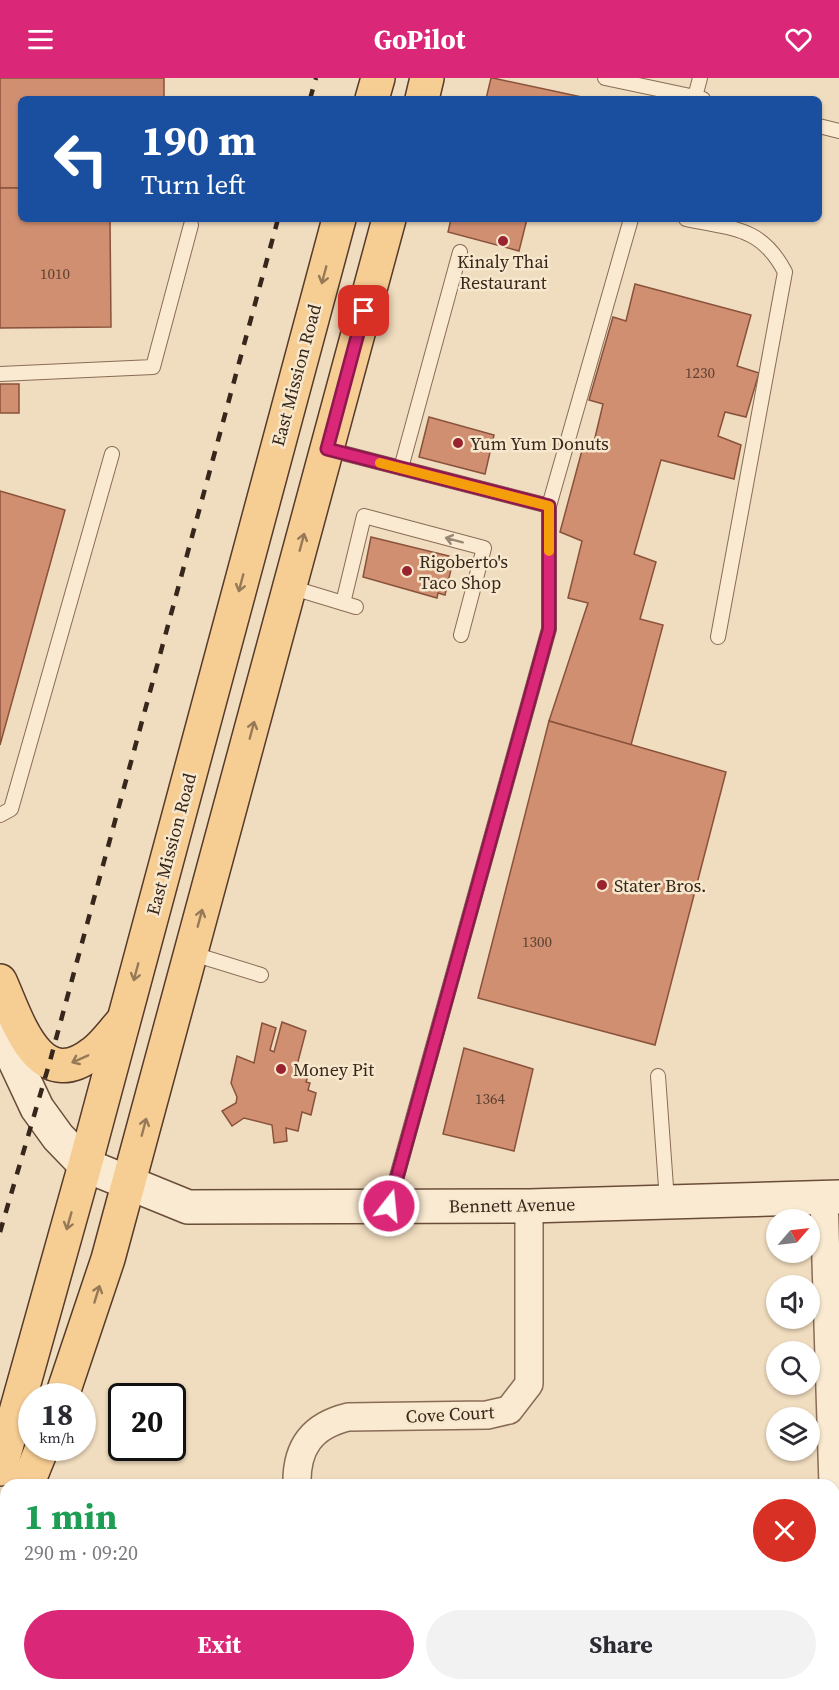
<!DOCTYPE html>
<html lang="en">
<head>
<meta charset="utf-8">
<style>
	body { margin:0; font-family:"Source Serif 4",serif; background:#f2f2f3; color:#2b2b33; height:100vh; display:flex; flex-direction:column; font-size:22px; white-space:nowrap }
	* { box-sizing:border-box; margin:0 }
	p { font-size:20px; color:#7c7c81 }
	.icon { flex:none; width:33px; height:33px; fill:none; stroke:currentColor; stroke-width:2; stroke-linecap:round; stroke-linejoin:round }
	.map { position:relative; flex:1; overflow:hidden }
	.panel { position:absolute; left:0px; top:1401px; width:840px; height:212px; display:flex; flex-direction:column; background:#fff; border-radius:18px 18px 0 0; box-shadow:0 2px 4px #0004 }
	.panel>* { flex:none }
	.banner { position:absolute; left:18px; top:18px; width:804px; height:126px; border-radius:9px; box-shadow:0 2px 4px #0004; background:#1a4fa0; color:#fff; overflow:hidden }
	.needle { width:39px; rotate:62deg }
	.fabs { position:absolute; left:766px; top:1131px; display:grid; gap:12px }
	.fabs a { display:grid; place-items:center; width:54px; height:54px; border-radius:50%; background:#fff; box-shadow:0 2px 4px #0004; font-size:30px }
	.speed { position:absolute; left:18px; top:1305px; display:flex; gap:12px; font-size:30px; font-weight:700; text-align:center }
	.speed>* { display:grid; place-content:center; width:78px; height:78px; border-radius:50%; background:#fff; box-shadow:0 2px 4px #0004; line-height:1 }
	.speed small { font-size:15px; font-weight:400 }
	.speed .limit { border:3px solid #111; border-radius:9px; background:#fff; color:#111 }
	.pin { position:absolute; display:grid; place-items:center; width:51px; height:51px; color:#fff; margin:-26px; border-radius:12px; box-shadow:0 3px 9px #0006 }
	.me { position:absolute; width:66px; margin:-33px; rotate:16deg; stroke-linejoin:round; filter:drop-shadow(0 0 4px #0008) }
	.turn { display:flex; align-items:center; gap:21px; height:126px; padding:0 24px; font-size:27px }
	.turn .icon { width:78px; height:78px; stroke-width:2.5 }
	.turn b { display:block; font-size:42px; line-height:51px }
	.round { display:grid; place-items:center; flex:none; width:63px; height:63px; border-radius:32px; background:#f2f2f3 }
	.overview { display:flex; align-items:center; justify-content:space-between; height:102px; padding:0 24px }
	h1 { font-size:36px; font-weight:700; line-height:45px; color:#1e9e55 }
	.action { display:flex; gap:12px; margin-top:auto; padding:12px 24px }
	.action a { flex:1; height:69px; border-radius:36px; background:#db2777; color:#fff; font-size:24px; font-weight:700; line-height:69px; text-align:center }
	.action a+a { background:#f2f2f3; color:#2b2b33 }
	header { display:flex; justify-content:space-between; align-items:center; height:78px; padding:0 24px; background:#db2777; color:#fff; font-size:27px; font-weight:700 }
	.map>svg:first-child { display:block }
</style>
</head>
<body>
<header><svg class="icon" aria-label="menu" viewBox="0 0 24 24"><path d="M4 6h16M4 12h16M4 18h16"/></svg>GoPilot<svg class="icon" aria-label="heart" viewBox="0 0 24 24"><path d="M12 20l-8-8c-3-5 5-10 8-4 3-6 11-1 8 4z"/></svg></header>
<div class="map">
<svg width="839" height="1612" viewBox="0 0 839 1612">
	<rect width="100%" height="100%" fill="#f0dcbe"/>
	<g fill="#d08f71" stroke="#89523a" stroke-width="1.5">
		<polygon points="0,0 164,0 164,21 21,21 21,110 0,110"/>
		<polygon points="491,0 493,0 591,21 486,21"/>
		<polygon points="0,110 21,110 21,141 110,141 111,249 0,250"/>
		<polygon points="451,141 527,141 519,173 448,154"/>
		<polygon points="635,206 751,237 737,288 759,295 746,339 725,334 718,358 741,367 734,401 661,382 634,476 656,484 640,541 663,547 631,667 549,643 588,525 568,520 582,463 560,454 584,365 593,368 603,326 589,322 613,239 626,243"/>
		<rect x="0" y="306" width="19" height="29"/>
		<polygon points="429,339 494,357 485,396 419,379"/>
		<polygon points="0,413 65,432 0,667"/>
		<polygon points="371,459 449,478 447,484 452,487 445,517 438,515 437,520 363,499"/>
		<polygon points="549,643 726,694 655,967 478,920"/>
		<polygon points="282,944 306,953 296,991 309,995 306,1004 310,1005 308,1012 316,1015 311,1037 302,1034 298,1053 286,1050 287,1063 274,1065 272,1047 244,1040 232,1048 222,1033 236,1025 237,1019 231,1005 237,978 254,985 262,945 276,950 270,972 274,974"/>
		<polygon points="464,970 533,991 514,1073 443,1056"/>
	</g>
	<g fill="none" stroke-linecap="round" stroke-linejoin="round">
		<g stroke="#896c56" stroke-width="16">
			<g id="lane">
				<polyline points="605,0 695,19"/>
				<polyline points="700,0 695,19 703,21"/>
				<polyline points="819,48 839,53"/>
				<path d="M686 141C732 151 761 148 785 194L718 559"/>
				<polyline points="0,296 153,289 191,147"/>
				<polyline points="327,371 549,428 631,141"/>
				<polyline points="401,390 460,174"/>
				<polyline points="290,509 356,529"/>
				<polyline points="343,525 364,438 484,470 461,557"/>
				<polyline points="0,737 11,731 112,376"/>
				<polyline points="190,875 261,897"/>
				<polyline points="658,998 667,1123"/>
				<polyline points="389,1127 549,551 549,428"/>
			</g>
		</g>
		<g stroke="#896c56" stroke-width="30">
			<g id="street">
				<polyline points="824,1119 833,1407"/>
				<path d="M297 1407C296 1370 311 1348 348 1339L487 1337 509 1332 529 1306V1128"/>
				<polyline points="834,1449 838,1612"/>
				<polyline points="302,1606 302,1612"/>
			</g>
		</g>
		<g stroke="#6a4d39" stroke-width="36">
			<polyline id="secondary" points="0,951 37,1030 58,1059 85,1087 188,1129 529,1128 839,1119"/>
		</g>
		<g stroke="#563a2b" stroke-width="36">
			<g id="primary">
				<polyline points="372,21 378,0"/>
				<polyline points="422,21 427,0"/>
				<path d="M0 903C17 940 38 1018 93 975 104 967 113 954 122 944"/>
				<polyline points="62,1318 108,1181 389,141"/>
				<polyline points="0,1391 85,1087 339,141"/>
				<polyline points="27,1407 42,1370"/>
			</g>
		</g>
		<g stroke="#563a2b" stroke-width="36">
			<polyline id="highway" points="45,1606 47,1612"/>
		</g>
		<use href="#lane" stroke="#faead1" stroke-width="14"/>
		<use href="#street" stroke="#faead1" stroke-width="27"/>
		<use href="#secondary" stroke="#faead1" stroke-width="33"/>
		<use href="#primary" stroke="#f6cd93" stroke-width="33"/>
		<use href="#highway" stroke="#e59049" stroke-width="33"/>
		<g stroke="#37261b" stroke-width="4.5" stroke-dasharray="10 10" stroke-linecap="butt">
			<polyline points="310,21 316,0"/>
			<polyline points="0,1154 50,983 278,141"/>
		</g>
		<g stroke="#563a2b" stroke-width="36" stroke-linecap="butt">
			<polyline id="highway-bridge" points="0,1462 6,1481"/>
		</g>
		<use href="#highway-bridge" stroke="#e59049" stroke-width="33"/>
	</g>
	<defs><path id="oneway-shaft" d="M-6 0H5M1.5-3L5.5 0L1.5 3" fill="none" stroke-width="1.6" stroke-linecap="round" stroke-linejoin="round" transform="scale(1.5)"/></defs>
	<g stroke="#967a57">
		<use href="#oneway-shaft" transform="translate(324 197) rotate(105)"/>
		<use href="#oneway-shaft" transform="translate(302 464) rotate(-75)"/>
		<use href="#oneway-shaft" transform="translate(241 505) rotate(105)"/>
		<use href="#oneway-shaft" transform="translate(252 652) rotate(-75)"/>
		<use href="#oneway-shaft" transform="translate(200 840) rotate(-75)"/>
		<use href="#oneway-shaft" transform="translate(136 894) rotate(105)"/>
		<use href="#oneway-shaft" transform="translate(80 981) rotate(156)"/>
		<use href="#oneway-shaft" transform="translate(144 1049) rotate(-75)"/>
		<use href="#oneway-shaft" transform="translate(69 1143) rotate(106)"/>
		<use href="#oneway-shaft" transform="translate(97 1216) rotate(-73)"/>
	</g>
	<use stroke="#988876" href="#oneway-shaft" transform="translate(454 462) rotate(-165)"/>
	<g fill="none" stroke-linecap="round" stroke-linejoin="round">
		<g stroke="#8e194d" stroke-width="15">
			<polyline id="route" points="364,233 327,371 549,428 549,551 389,1128"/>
		</g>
		<use href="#route" stroke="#db2777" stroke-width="10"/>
		<polyline stroke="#f59e0b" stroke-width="10" points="380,385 549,428 549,473"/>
	</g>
	<g fill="#9a2330" stroke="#f7e7cd" stroke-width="2">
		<circle cx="503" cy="163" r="6"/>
		<circle cx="458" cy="365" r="6"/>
		<circle cx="407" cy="493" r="6"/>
		<circle cx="602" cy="807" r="6"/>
		<circle cx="281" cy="991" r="6"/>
	</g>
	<g text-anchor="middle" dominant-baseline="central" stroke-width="5" stroke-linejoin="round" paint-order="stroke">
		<g font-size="15" fill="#5d4030">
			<text x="55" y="195">1010</text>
			<text x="700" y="294">1230</text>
			<text x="537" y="863">1300</text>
			<text x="490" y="1020">1364</text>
		</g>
		<g font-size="18" fill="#37261b" stroke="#f7e7cd" text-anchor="start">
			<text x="503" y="183" text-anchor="middle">Kinaly Thai<tspan x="503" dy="21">Restaurant</tspan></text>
			<text x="470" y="365">Yum Yum Donuts</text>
			<text x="419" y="483">Rigoberto's<tspan x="419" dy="21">Taco Shop</tspan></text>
			<text x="614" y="807">Stater Bros.</text>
			<text x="293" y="991">Money Pit</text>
		</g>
		<g font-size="18" fill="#37261b" stroke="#f7e7cd">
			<text transform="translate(296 297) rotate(-75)">East Mission Road</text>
			<text transform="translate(171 766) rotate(-75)">East Mission Road</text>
			<text transform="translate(512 1127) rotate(-1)">Bennett Avenue</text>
			<text transform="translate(450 1336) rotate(-3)">Cove Court</text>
		</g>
	</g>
</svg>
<div class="fabs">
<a><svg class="needle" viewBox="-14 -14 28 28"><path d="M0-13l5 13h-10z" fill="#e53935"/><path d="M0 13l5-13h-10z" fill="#7c7c81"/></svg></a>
<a><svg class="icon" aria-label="sound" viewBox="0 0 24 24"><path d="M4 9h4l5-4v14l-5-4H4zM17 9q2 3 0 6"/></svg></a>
<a><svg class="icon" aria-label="search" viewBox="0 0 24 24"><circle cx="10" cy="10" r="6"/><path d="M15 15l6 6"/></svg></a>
<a><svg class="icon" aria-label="layers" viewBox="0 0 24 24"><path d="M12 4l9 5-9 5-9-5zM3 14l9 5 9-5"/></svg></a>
</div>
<div class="speed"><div>18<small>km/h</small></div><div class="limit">20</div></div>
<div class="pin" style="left:364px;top:233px;background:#d93025"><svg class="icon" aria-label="arrive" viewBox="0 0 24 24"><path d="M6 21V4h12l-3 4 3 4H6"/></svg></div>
<svg class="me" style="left:389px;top:1128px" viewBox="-20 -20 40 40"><circle r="17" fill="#db2777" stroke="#fff" stroke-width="3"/><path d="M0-11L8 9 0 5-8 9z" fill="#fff"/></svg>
<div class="banner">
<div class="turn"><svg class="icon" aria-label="left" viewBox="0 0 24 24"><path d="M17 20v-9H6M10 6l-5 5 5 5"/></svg><div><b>190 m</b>Turn left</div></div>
</div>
<section class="panel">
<div class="overview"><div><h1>1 min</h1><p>290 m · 09:20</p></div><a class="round" style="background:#d93025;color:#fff"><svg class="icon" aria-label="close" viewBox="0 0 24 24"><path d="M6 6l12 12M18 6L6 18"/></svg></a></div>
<div class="action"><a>Exit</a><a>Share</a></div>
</section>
</div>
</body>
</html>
